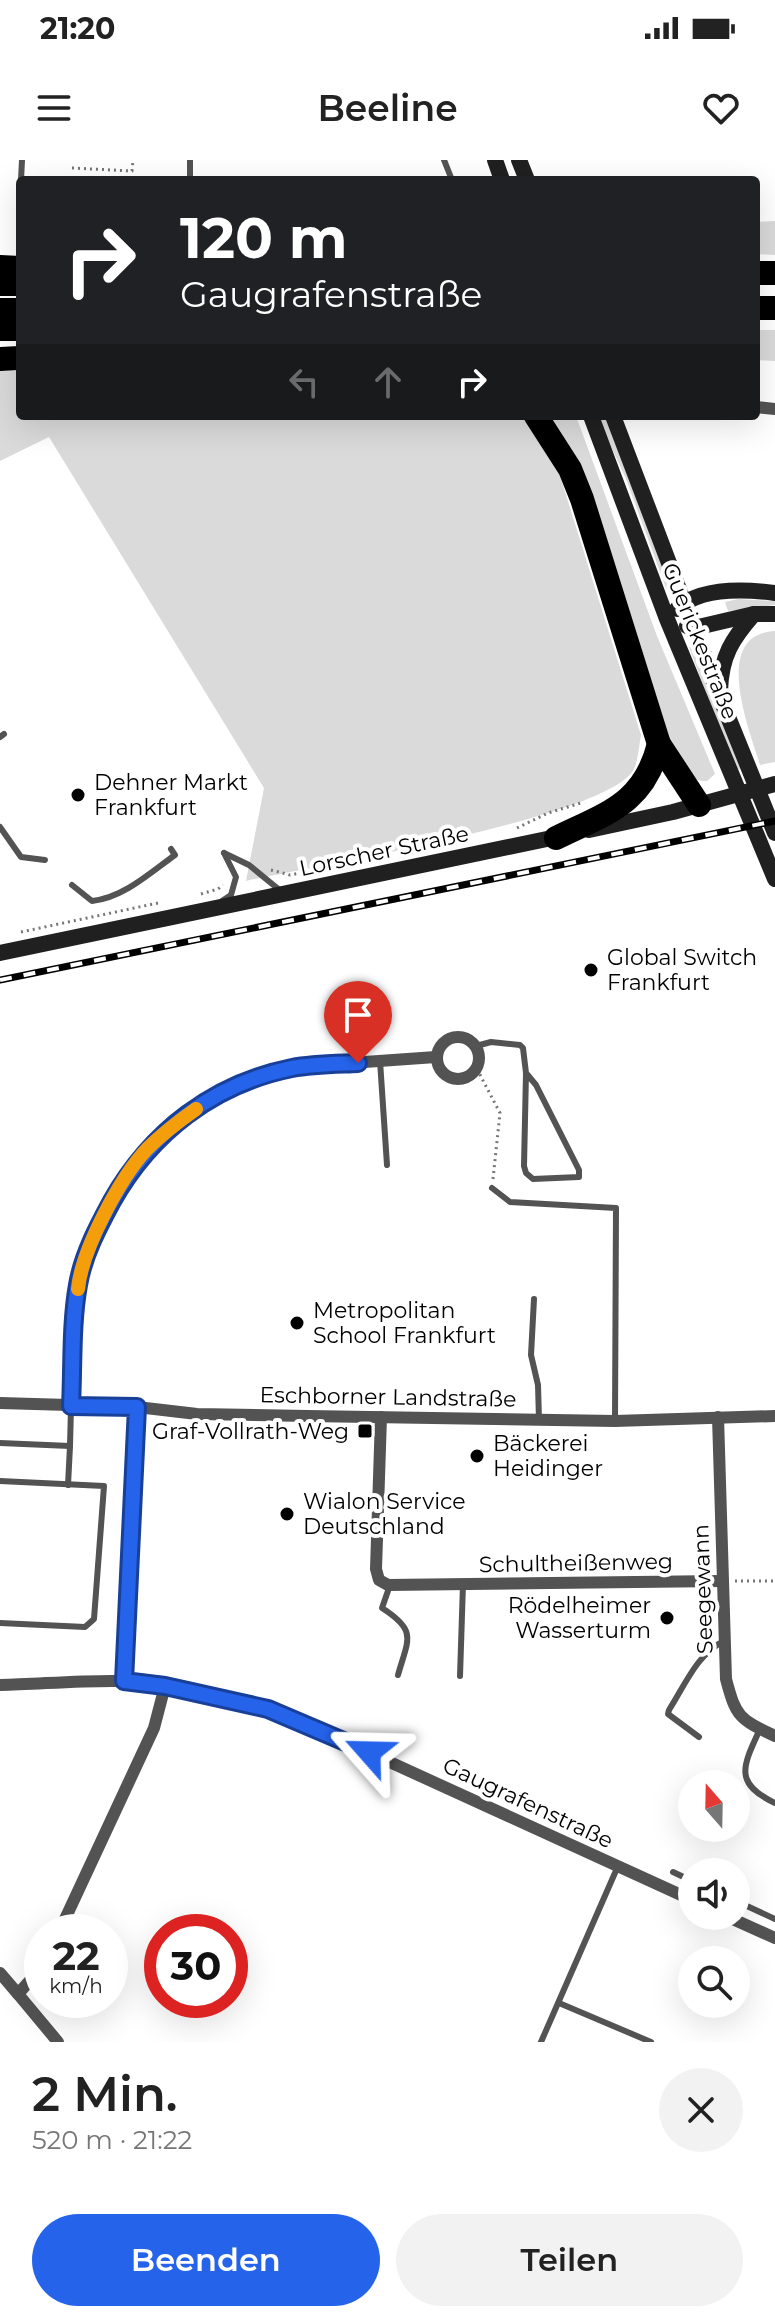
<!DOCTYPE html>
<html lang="de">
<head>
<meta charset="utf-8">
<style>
	body { margin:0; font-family:Montserrat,sans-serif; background:#f2f2f2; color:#222; height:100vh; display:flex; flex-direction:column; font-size:30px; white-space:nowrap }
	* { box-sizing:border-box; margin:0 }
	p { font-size:26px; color:#767676 }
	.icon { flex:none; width:44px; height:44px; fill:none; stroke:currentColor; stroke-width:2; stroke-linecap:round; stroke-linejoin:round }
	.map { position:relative; height:1882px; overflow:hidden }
	.panel { display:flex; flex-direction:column; background:#fff; flex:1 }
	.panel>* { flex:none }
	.guide { position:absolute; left:16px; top:16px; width:744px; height:244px; border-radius:8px; box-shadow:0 8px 32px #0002; background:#202124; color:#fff; overflow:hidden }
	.needle { width:52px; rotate:340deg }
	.controls { position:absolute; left:678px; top:1610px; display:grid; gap:16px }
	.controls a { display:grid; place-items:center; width:72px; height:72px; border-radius:50%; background:#fff; box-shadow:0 8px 32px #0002; font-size:40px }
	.speed { position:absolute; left:24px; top:1754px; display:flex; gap:16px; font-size:40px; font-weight:700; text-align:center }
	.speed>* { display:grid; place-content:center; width:104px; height:104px; border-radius:50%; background:#fff; box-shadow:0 8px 32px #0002; line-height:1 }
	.speed small { font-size:20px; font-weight:400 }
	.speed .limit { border:12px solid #d22; background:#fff; color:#111 }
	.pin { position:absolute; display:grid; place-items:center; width:68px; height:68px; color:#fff; margin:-82px -34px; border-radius:50% 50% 50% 0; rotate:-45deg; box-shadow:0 0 8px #0007 }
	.pin .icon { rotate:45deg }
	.me { position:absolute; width:88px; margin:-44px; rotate:295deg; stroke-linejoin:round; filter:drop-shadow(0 0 6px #0008) }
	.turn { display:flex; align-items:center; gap:28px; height:168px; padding:0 32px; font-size:36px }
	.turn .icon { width:104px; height:104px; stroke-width:2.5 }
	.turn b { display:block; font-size:56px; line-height:68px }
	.lanes { display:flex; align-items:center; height:76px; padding:0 32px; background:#0003; justify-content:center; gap:40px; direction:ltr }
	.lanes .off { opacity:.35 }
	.round { display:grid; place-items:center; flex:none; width:84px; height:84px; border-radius:42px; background:#f2f2f2 }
	.head { display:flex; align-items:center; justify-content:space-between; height:136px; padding:0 32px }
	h1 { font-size:48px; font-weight:600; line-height:60px }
	.primary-button { display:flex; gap:16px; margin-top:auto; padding:16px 32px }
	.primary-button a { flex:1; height:92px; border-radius:48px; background:#2563eb; color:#fff; font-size:32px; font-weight:600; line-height:92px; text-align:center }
	.primary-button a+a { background:#f2f2f2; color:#222 }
	.status { display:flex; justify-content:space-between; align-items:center; height:56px; padding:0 40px; background:#fff; direction:ltr }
	.status svg { height:22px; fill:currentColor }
	header { display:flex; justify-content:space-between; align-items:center; height:104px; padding:0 32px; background:#fff; font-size:36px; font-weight:600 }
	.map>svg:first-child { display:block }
</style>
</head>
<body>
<div class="status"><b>21:20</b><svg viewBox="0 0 49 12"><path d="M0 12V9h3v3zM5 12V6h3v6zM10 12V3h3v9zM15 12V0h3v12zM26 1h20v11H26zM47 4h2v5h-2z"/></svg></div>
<header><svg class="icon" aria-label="menu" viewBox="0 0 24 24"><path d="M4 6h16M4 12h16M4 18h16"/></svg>Beeline<svg class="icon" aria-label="heart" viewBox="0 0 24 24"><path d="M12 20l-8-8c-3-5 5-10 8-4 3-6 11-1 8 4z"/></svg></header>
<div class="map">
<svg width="775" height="1882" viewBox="0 0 775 1882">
	<rect width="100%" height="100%" fill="#fff"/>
	<g fill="#dadada">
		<polygon points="775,61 775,95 756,94 756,62"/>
		<polygon points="756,170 775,170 775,201 756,200"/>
		<path d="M0 211H20V256H523L557 306 641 575C639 585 638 603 633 611 600 659 313 706 246 721L264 628 49 277 0 301Z"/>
		<path d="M548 256H576L657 476 715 614 707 621C691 622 685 610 677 597Z"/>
		<polygon points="597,256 605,256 671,430 666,428 626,319"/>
		<polygon points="738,439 775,441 775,445 728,451 725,442"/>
		<path d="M775 471V602L760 605C750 571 710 474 775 471Z"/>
		<polygon points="689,487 693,488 741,609 735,610"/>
	</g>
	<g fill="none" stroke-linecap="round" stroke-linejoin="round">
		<g stroke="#757575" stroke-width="3" stroke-dasharray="2 4" stroke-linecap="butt">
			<polyline points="72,8 132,11 133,0"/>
			<polyline points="517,668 548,653 584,642"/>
			<polyline points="271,710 290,715 377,698"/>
			<polyline points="201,734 218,729 223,725"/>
			<polyline points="21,772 158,743"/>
			<polyline points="477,909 500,953 493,1019"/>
			<polyline points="735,1421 775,1421"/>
		</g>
		<g stroke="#535353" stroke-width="6">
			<polyline points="444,0 452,20"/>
			<polyline points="21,20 22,0"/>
			<polyline points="190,20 190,0"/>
			<polyline points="0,577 4,574"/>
			<polyline points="0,667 21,697 45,700"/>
			<polyline points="224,693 249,705 282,732"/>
			<path d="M72 725 92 741C123 738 150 713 175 695L171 689"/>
			<polyline points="222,741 231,735 236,717 224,693"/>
			<polyline points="476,886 491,882 520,885 523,888 526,913 524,1006 526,1013 533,1019 579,1017 579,1010 536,925 526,913"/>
			<polyline points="380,901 387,1005"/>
			<polyline points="492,1028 510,1042 616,1048 615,1261"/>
			<polyline points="534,1139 531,1195 538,1225 539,1260"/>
			<polyline points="0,1283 70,1286 71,1247"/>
			<polyline points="0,1321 104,1326 94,1459 85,1467 0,1463"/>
			<polyline points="68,1325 70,1286"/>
			<path d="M390 1425 382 1448C418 1471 408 1479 398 1515"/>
			<polyline points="460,1516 463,1424"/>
			<path d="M760 1569C743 1606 733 1623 775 1643"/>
			<path d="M699 1577 668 1554 669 1550C685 1525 697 1494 724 1481"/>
			<polyline points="673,1712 692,1721"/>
			<polyline points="736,1741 775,1759"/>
			<polyline points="559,1843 651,1882"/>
			<polyline points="541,1882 618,1706"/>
		</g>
		<g stroke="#535353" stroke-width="12">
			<polyline points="756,247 775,249"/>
			<circle cx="458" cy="898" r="21"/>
			<polyline points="0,1243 137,1247 197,1254 308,1256 615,1261 775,1256"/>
			<polyline points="71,1246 78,1124 95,1072 118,1031 146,990 179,960 212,938 266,915 293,907 436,897"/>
			<polyline points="381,1257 376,1409 379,1420 388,1425 721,1421"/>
			<path d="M718 1257 726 1519C736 1557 739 1559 775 1576"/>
			<polyline points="124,1521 137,1247"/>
			<path d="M0 1525C41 1524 82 1520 123 1521 183 1523 257 1545 313 1567L692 1740"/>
			<polyline points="726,1756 775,1778"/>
			<polyline points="59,1772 154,1568 165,1526"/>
			<polyline points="0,1813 18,1834 42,1807"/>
			<polyline points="18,1834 58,1882"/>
		</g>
		<g stroke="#202020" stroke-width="16">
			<polyline points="495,0 502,20"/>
			<polyline points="519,0 527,20"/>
			<polyline points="591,256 667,459 775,719"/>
			<polyline points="613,256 720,537 775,673"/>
			<path d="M677 449C700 427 745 429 775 433"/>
			<polyline points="687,466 694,468 754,454 775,454"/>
			<path d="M720 531C721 496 732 479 754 454"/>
			<polyline points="589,670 673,652 775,624"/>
			<polyline points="0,793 566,675"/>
		</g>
		<g stroke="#000" stroke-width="24">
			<polyline points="0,107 20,108"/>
			<polyline points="756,113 775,113"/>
			<polyline points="0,124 20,124"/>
			<polyline points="756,148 775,148"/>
			<polyline points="0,150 20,150"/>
			<polyline points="0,169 20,169"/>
			<polyline points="0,199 20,198"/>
			<polyline points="536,256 570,309 582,339 659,584 699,645"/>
			<path d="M556 678C607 653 644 644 659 584"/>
		</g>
		<g stroke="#000" stroke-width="7">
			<polyline id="rail" points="0,820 775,661"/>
		</g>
		<use href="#rail" stroke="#fff" stroke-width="4" stroke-dasharray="12" stroke-linecap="butt"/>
	</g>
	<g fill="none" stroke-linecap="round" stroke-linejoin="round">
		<g stroke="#184099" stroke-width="20">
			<path id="route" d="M358 903C336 904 313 904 292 908 213 924 151 972 112 1041 98 1067 83 1095 78 1125 71 1164 73 1206 71 1246L137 1247 124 1521 165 1526 268 1549 369 1592"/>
		</g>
		<use href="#route" stroke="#2563eb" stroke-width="14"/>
		<path stroke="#f59e0b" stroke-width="14" d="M78 1129C82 1089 120 1018 147 989 162 974 179 961 196 949"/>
	</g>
	<g fill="#000" stroke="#fff" stroke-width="3">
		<circle cx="78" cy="635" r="8"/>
		<circle cx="591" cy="810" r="8"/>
		<circle cx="297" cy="1163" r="8"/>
		<rect x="357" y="1263" width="16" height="16" rx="4"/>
		<circle cx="477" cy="1296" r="8"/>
		<circle cx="287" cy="1354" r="8"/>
		<circle cx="667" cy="1458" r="8"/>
	</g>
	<g text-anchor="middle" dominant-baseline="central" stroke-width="8" stroke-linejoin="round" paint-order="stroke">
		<g font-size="22" fill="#000" stroke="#fff">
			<text transform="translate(700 481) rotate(68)">Guerickestraße</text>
			<text transform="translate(384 691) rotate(-12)">Lorscher Straße</text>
			<text transform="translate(388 1237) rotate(1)">Eschborner Landstraße</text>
			<text transform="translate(576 1403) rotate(-1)">Schultheißenweg</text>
			<text transform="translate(703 1429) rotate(-92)">Seegewann</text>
			<text transform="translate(528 1643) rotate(25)">Gaugrafenstraße</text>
		</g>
		<g font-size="22" fill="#000" stroke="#fff" text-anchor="start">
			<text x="94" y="622">Dehner Markt<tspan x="94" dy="25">Frankfurt</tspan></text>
			<text x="607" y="797">Global Switch<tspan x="607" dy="25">Frankfurt</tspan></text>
			<text x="313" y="1150">Metropolitan<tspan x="313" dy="25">School Frankfurt</tspan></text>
			<text x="349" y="1271" text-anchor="end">Graf-Vollrath-Weg</text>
			<text x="493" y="1283">Bäckerei<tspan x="493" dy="25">Heidinger</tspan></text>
			<text x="303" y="1341">Wialon Service<tspan x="303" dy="25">Deutschland</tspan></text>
			<text x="651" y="1445" text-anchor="end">Rödelheimer<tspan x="651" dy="25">Wasserturm</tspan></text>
		</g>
	</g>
</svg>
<div class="controls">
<a><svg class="needle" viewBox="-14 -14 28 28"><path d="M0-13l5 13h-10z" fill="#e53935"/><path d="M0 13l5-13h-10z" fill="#767676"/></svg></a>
<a><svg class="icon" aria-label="sound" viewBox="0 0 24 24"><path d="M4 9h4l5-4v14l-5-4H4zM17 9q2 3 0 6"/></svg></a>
<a><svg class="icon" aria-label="search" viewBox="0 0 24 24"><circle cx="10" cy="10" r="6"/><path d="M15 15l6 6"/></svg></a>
</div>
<div class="speed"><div>22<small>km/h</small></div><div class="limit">30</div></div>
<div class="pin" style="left:358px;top:903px;background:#d93025"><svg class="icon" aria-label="arrive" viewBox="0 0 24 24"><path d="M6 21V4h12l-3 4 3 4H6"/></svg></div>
<svg class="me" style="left:369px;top:1592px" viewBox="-20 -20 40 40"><path d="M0-17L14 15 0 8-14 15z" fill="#2563eb" stroke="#fff" stroke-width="4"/></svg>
<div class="guide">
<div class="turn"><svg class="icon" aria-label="right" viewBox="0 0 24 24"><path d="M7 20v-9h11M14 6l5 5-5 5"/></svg><div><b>120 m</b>Gaugrafenstraße</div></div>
<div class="lanes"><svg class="icon off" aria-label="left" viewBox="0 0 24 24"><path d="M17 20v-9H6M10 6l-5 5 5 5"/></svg><svg class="icon off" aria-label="ahead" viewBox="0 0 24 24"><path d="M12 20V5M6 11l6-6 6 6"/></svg><svg class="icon" aria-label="right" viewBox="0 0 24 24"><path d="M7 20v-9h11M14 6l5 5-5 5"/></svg></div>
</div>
</div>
<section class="panel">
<div class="head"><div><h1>2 Min.</h1><p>520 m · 21:22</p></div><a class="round"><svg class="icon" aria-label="close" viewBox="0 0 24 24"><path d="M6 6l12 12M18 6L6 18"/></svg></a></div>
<div class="primary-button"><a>Beenden</a><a>Teilen</a></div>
</section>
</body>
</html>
